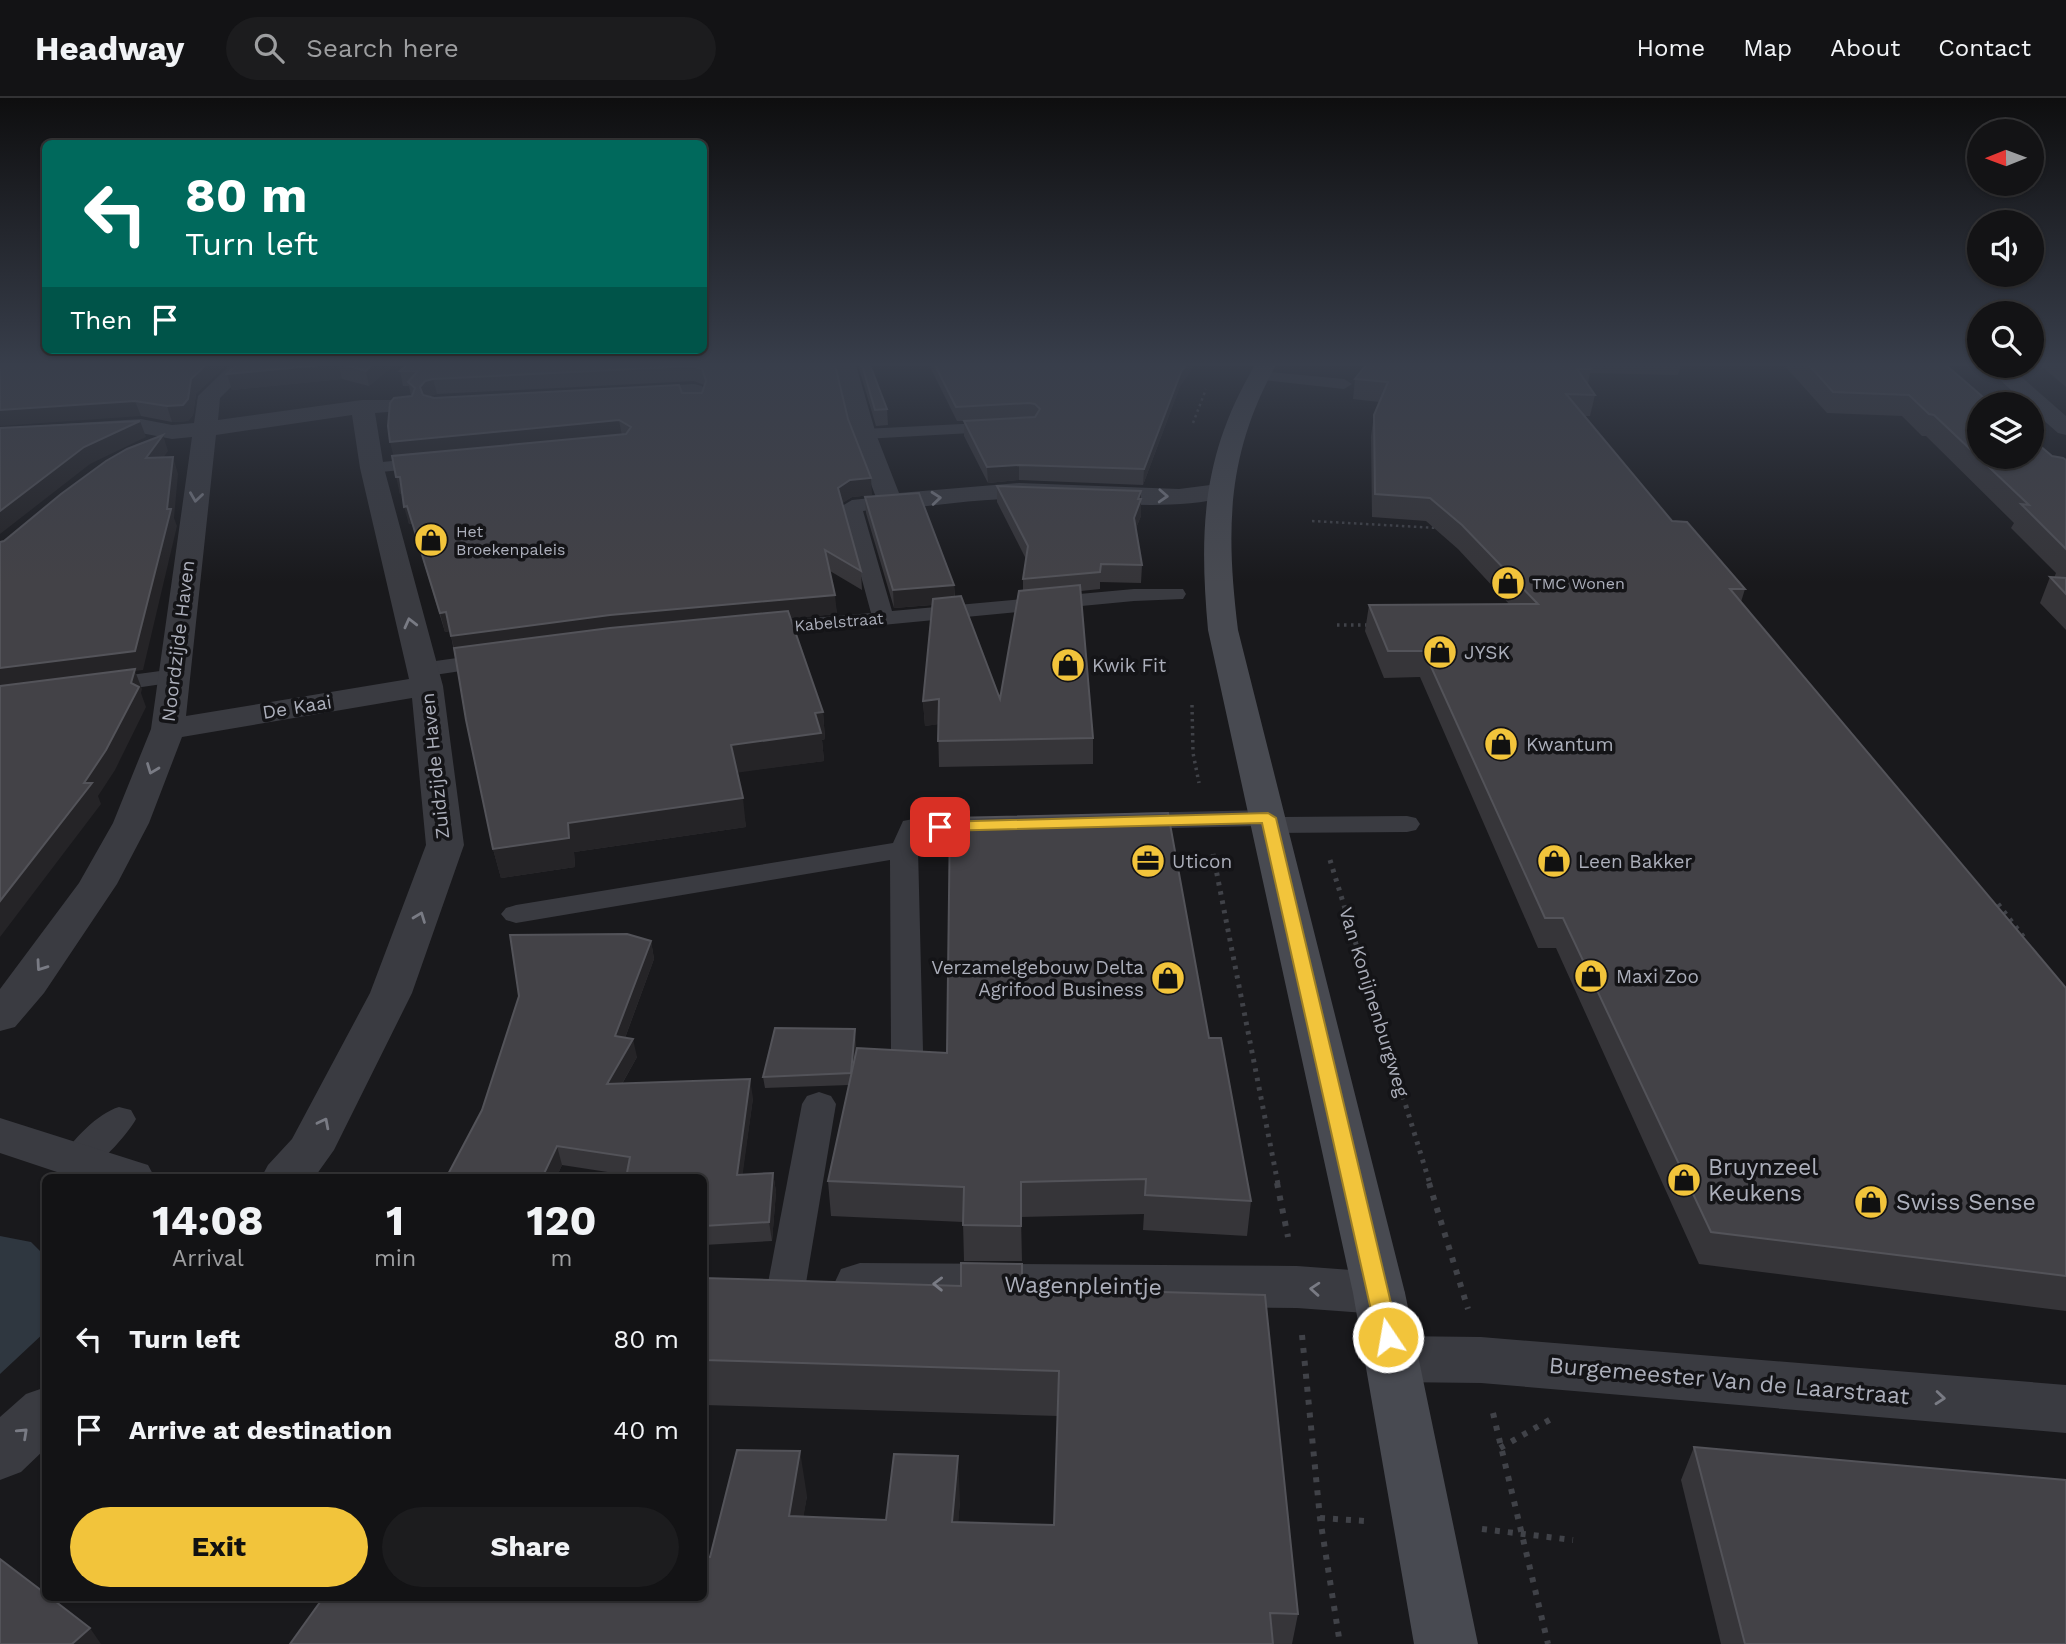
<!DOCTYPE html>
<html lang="en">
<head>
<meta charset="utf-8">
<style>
	body { margin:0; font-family:"Work Sans",sans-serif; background:#1c1c1e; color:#f1f3f6; height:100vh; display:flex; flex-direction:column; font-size:26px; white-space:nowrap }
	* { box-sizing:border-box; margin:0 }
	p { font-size:23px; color:#9d9ea0 }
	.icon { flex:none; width:38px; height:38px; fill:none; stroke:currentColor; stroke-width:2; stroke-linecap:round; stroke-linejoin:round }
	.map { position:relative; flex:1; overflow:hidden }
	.side { position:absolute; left:42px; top:1076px; width:665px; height:427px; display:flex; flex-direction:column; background:#131315; border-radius:10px; box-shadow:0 2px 5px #0004,0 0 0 2px #323234 }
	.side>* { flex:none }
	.hud { position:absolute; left:42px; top:42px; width:665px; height:214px; border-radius:10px; box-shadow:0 2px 5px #0004,0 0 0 2px #323234; background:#00695c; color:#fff; overflow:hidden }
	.needle { width:46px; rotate:269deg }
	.fabs { position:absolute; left:1967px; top:21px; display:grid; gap:14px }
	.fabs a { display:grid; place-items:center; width:77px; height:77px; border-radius:50%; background:#131315; box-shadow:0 2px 5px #0004,0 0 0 2px #323234; font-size:35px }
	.pin { position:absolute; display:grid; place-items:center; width:60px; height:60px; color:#fff; margin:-30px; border-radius:14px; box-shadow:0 4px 10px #0006 }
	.me { position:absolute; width:77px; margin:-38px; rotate:348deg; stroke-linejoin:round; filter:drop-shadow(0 0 5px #0008) }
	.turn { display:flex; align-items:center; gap:24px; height:147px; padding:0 28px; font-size:32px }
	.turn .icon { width:91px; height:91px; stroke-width:2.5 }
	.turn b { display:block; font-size:49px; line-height:60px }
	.then { display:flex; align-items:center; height:66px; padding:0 28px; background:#0003; gap:14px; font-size:26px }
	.eta { display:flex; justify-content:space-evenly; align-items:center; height:119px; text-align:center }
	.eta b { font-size:42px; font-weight:700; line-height:49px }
	.action { display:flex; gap:14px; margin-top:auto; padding:14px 28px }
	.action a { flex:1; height:80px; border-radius:42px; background:#f2c43b; color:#111; font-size:28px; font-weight:700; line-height:80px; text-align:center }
	.action a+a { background:#1c1c1e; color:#f1f3f6 }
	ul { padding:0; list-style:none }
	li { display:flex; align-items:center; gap:21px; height:91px; padding:0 28px }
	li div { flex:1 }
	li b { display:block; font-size:26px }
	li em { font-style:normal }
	header { display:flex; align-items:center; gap:42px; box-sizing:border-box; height:98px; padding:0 35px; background:#131315; border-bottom:2px solid #323234 }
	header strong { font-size:33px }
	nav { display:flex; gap:38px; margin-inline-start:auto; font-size:24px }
	.search { width:490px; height:63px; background:#1c1c1e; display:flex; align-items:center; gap:18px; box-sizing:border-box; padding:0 24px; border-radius:38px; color:#9d9ea0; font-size:26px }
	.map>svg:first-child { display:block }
</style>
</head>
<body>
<header>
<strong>Headway</strong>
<div class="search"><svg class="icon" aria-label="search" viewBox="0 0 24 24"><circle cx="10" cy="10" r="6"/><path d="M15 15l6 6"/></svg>Search here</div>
<nav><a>Home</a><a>Map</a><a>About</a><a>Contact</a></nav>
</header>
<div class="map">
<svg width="2066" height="1546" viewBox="0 0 2066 1546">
	<rect width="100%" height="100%" fill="#19191c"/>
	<polygon fill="#2f3740" points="0,1138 31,1144 45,1158 46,1233 0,1276"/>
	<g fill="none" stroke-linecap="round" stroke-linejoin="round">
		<g stroke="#404248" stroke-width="2.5" stroke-dasharray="2.5 3.5" stroke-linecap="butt">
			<polyline points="1193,325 1206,291"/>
			<polyline points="1312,423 1437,430"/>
		</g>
		<g stroke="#404248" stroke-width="3.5" stroke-dasharray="2.5 4.5" stroke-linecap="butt">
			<polyline points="1337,527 1371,527"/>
			<polyline points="1192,607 1193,655 1199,685"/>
		</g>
		<g stroke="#404248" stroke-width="5" stroke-dasharray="3.5 6" stroke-linecap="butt">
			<polyline points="1213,756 1278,1086"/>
			<polyline points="1330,762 1430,1086"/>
			<polyline points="1998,806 2025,841"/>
		</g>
		<g stroke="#404248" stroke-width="6" stroke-dasharray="5 8" stroke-linecap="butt">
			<polyline points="1277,1085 1288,1139"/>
			<polyline points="1429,1085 1468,1211"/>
			<polyline points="1302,1237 1320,1420 1340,1546"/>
			<polyline points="1493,1315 1548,1546"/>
			<polyline points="1500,1350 1551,1321"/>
			<polyline points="1320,1420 1365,1423"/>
			<polyline points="1482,1431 1573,1442"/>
		</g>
		<g fill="#3a3b41" fill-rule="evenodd">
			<polygon points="1259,273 1344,281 1352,286 1344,291 1253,281 1251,278"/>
			<polygon points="1001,324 1007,325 1010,329 1007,333 864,341 855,336 864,331"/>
			<polygon points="432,359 441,364 438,368 372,375 363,370 372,365"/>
			<polygon points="889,398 896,400 898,404 896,408 863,413 892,513 1134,491 1183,491 1186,496 1183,501 1134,503 756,539 748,537 745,532 748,527 756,525 871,515 842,408 852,402"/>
			<polygon points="493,555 501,557 504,562 501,567 421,579 413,577 409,572 413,567 421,565"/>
			<polygon points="175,571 183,573 187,578 183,583 101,595 93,593 89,588 93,583 101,581"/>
			<polygon points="1268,712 1277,714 1281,719 1407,718 1416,720 1420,726 1416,732 1407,734 1270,735 1260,733 1257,728 1131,731 1122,729 1118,723 1122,717 1131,715"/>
			<polygon points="989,719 999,721 1002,727 999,733 923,737 918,751 923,953 918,961 907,964 896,961 891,953 890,762 516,825 506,822 501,816 506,810 516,807 893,745 903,723 913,721"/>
			<polygon points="819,994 831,998 836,1006 806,1185 800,1196 787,1200 774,1196 768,1185 802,1006 807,998"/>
			<path d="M119 1009 131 1012 136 1021C129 1034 102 1065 89 1071 80 1075 75 1073 67 1070L61 1061C72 1042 98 1015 119 1009Z"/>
		</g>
		<g fill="#3a3b41" fill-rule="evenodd">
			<path d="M230 267H253L220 300 218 322 362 302H413L416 307 413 312 375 315 384 370 443 588 464 747 412 895 334 1052 314 1080H261L268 1067 292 1041 370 895 426 747 412 600 182 639 149 725 117 786 44 895 15 929 0 933V891L79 785 113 725 151 631 192 339 172 341 141 335 0 344V330L141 321 172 327 194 325 198 298ZM352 317 360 370 409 581 186 618 216 337Z"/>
			<path d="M834 267H856L876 336 899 395 1019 385 1179 391 1218 386 1227 389 1231 394 1227 399C1164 415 1088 402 1023 401 979 400 933 408 889 412L880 410 852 336Z"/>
			<polygon points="1985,268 2009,268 2066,318 2066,337 2058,335 2032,312 2032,306 2026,306"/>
			<path d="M694 286 702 288C707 295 707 302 702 309H686L683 300 630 304 622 302 619 297 622 292 630 290Z"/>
			<polygon points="0,1020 148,1067 155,1080 75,1080 0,1055"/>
			<polygon points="860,1165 1297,1168 1379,1174 1398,1180 1405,1195 1398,1210 1379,1216 1297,1210 860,1207 841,1201 834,1186 841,1171"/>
			<polygon points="1393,1238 1481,1239 2066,1287 2066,1335 1481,1285 1393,1284 1374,1277 1366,1261 1374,1245"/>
			<polygon points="46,1289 46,1350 21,1374 0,1382 0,1319 26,1296"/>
		</g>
		<path fill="#484a51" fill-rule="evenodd" d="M1255 267H1276C1226 357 1226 433 1238 532L1405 1195 1478 1546H1414L1353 1195 1208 532C1199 432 1202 356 1255 267Z"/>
	</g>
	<g fill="#363539" fill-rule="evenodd">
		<polygon points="0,267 196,296 193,317 188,323 172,324 141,318"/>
		<polygon points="236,267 394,267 369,288 342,281 232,292 227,276"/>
		<path d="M406 267H835L848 321 872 397 852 399 842 405 861 473 862 492 830 473 837 516 790 520 823 614 825 641 822 642 824 663 737 674 746 729 574 754 575 769 501 780 493 751 450 533 445 534 412 426H409L403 396H400L394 358 411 298 409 288H403L400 273ZM694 283 704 287 702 295 434 300 429 298 437 296Z"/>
		<polygon points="858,267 870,267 887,311 888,327 876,328"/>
		<polygon points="929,267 1195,267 1180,288 1143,387 1019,382 988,385 964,338 964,323 957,323"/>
		<polygon points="1366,267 1681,267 1678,277 1590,275 1588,286 1595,297 1590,318 1584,318 1672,423 1745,491 1741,504 2066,890 2066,1213 1699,1166 1556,850 1538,850 1420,579 1384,580 1365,533 1369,507 1509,506 1458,451 1426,423 1372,419 1371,338 1374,317 1379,304 1353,301 1355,281"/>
		<polygon points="1784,267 1946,267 2052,358 2066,362 2066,532 2040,505 2050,479 2054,480 2056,475 2011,430 2014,425 1926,338 1922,338 1902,318 1827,315"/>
		<polygon points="2040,267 2066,267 2066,289"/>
		<polygon points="997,388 1141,393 1141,418 1136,430 1142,467 1141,485 1100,484 1100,491 1081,493 1093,640 1093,666 939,669 938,626 925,628 923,603 932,507 894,510 866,415 865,399 954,487 955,499 1000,601 1023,493 1023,481 1026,461 997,404"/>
		<polygon points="651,843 654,861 625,940 637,959 622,986 753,1000 742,1077 773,1075 776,1094 772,1143 704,1147 704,1080 627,1077 562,1067 556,1080 446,1080"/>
		<polygon points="1209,940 1251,1103 1247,1138 1143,1132 1144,1116 1021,1119 1022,1163 964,1163 963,1124 831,1118 828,1083 849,987 765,990 763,979 856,942 855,962 947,955"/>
		<polygon points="704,1180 1022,1190 1298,1516 1292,1546 290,1546 710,1459 807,1398 803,1419 886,1422 960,1403 958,1424 1054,1427 1058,1318 704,1307"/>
		<polygon points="1694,1349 2066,1546 1721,1546 1681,1382"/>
	</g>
	<g fill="#252427">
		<polygon points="206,267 227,267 196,296 193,317 188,323 172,324 167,308 191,281"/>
		<polygon points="321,267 339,267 342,281 232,292 227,276"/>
		<polygon points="372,267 394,267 369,288 366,273"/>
		<polygon points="1186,267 1195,267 1180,288 1143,387 1144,371 1181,274"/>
		<polygon points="433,281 437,296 428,298 424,305 420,289 425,283"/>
		<polygon points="135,303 141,318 0,328 0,312"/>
		<polygon points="619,322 622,338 394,360 390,344"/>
		<polygon points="140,323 146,339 90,366 0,436 0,413 84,349"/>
		<polygon points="163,337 168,353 152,376 146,360"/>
		<polygon points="173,359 178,376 174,420 177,428 143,572 135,573 142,591 141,595 146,609 115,672 98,698 101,706 0,839 0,570 167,411"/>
		<polygon points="1019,367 1019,382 988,385 987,369"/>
		<polygon points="396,379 400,379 405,396 400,396"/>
		<polygon points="871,380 872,397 852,399 840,407 838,390 850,382"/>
		<polygon points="1141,393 1141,418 1133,437 1134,420"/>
		<polygon points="407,408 412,426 409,426 404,409"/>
		<polygon points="954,487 955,505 894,510 893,492"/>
		<polygon points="835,497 837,516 614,536 456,558 451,538 610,517"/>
		<polygon points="446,514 450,533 445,534 440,515"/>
		<polygon points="939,601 940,626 925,628 923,603"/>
		<polygon points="823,614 825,641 822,642 824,663 735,675 731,647 815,615"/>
		<polygon points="743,700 746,729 574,754 575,769 501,780 493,751 568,725"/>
		<polygon points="651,843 654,861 619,956 615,938"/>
		<polygon points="855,931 856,942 852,987 851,975"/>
		<polygon points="633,941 637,959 611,1005 607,986"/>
		<polygon points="750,981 753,1000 740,1096 737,1077"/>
		<polygon points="557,1048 562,1067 556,1080 542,1080"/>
		<polygon points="773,1075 776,1094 772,1143 769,1124"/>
		<polygon points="800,1353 807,1398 796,1463 789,1418"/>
		<polygon points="958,1358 960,1403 955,1468 952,1424"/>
		<polygon points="90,1530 101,1546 72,1546"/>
	</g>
	<g fill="#434247" stroke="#535359" stroke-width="2" fill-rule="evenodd">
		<polygon points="0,267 206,267 191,281 188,301 183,307 167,308 135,303 0,312"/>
		<polygon points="236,267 321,267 227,276"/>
		<polygon points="345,267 372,267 366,273"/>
		<path d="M406 267H835L848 321 871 380 850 382 838 390 861 473 825 452 835 497 610 517 451 538 446 514 440 515 407 408 404 409 400 379H396L392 358 626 336 631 329 619 322 390 344 388 328 390 305 394 300 412 298 415 290 408 284 418 273H400ZM692 268 702 271 706 283 702 295H682L679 287 434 300 423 297 420 289 425 283 433 281Z"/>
		<polygon points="862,267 870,267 887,311 875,312"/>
		<polygon points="935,267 1186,267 1181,274 1144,371 1019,367 987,369 964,323 1035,319 1040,311 1035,306 1029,305 956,309"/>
		<polygon points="1366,267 1588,267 1591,271 1577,271 1595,297 1566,296 1672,423 1687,424 1745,491 1730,491 2066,890 2066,1178 1711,1134 1563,820 1545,820 1424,553 1388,553 1369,507 1538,506 1462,427 1430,400 1375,396 1374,317 1388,284 1355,281"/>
		<polygon points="1809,267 1946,267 1991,306 1979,306 1979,359 2032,359 2032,341 2052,358 2063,360 2066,362 2066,451 2021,406 2029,407 1934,317 1929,316 1909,297 1833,294"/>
		<polygon points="140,323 84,349 0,413 0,330"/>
		<polygon points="163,337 146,360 173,359 167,411 171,411 135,553 0,570 0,444 4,443 61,396 106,363 127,351"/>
		<polygon points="997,388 1141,393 1138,401 1141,401 1134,420 1142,467 1101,466 1100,474 1023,481 1028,448"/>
		<polygon points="919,395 954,487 893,492 865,399"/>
		<polygon points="2050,479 2066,480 2066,496"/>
		<polygon points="1080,487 1093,640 938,643 939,601 923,603 933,501 961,498 1000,601 1019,493"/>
		<polygon points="788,513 823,614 815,615 821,635 731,647 743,700 568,725 569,740 493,751 466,622 454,550 610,530"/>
		<polygon points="135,571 131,585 139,589 106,652 84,685 92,685 0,803 0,588"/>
		<polygon points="1168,715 1209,940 1221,940 1251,1103 1145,1097 1146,1081 1021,1084 1021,1128 963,1127 964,1089 828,1083 857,950 947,955 950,720"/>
		<polygon points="627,836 651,843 615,938 633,941 607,986 750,981 737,1077 773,1075 769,1124 704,1128 704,1080 626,1080 630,1059 557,1048 542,1080 446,1080 482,1012 519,898 510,837"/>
		<polygon points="775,930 855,931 851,975 763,979"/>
		<polygon points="961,1165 1022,1166 1022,1190 1265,1197 1298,1516 1270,1515 1273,1546 290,1546 323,1500 704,1500 704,1459 710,1459 737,1352 800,1353 789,1418 886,1422 894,1356 958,1358 952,1424 1054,1427 1059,1273 704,1262 704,1180 961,1188"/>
		<polygon points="1694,1349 2066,1382 2066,1546 1745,1546"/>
		<polygon points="0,1461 46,1496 46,1500 51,1500 90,1530 72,1546 0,1546"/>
	</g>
	<defs><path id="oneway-chevron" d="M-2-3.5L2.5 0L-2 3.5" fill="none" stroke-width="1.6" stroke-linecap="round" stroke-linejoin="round" transform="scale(1.75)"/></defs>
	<g stroke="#797b84">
		<use href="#oneway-chevron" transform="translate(1163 398) rotate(3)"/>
		<use href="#oneway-chevron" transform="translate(196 399) rotate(98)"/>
		<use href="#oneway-chevron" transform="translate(936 400) rotate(-5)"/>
		<use href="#oneway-chevron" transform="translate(410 525) rotate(-104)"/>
		<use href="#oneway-chevron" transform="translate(152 671) rotate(111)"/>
		<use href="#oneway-chevron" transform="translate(420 819) rotate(-69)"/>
		<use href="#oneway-chevron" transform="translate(41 868) rotate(125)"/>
		<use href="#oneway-chevron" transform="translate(324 1025) rotate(-63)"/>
		<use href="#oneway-chevron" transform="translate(938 1186) rotate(-179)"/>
		<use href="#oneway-chevron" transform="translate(1315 1191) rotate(-176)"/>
		<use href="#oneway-chevron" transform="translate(1940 1300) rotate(5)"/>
		<use href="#oneway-chevron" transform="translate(23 1335) rotate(-43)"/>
	</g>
	<linearGradient id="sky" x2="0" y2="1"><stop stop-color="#0e0e0f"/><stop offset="0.55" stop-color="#383e4b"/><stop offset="1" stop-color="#383e4b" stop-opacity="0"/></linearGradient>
	<rect width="2066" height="484" fill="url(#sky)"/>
	<polygon fill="#f2c43b" stroke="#9d7f26" stroke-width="2" points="1268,715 1276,720 1399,1239 1396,1246 1388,1248 1380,1246 1377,1239 1262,725 940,733 932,729 940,724"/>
	<defs>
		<g id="shop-disc" transform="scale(1.75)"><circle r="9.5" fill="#f2c43b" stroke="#141417"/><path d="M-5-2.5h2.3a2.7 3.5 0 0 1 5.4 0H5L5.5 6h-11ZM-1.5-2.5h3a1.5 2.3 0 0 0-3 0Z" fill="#111"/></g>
		<g id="office-disc" transform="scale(1.75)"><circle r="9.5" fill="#f2c43b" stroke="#141417"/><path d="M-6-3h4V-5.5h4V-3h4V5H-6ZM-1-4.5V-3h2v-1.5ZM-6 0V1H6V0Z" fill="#111"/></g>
	</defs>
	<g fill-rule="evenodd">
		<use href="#shop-disc" x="431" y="442"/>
		<use href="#shop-disc" x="1508" y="485"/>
		<use href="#shop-disc" x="1440" y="554"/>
		<use href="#shop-disc" x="1068" y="567"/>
		<use href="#shop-disc" x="1501" y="646"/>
		<use href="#office-disc" x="1148" y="763"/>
		<use href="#shop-disc" x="1554" y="763"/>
		<use href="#shop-disc" x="1591" y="878"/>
		<use href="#shop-disc" x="1168" y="880"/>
		<use href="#shop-disc" x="1684" y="1082"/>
		<use href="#shop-disc" x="1871" y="1104"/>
	</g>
	<g text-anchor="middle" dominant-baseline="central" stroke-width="7" stroke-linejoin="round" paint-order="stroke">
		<g font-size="16" fill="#acafbb" stroke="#141417" text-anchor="start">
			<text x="456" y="433">Het<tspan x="456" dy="18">Broekenpaleis</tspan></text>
			<text x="1532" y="485">TMC Wonen</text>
		</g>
		<g font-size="16" fill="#acafbb" stroke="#141417">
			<text transform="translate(839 524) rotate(-5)">Kabelstraat</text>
		</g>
		<g font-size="19" fill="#acafbb" stroke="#141417">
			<text transform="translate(178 543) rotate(-83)">Noordzijde Haven</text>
			<text transform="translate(297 609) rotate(-9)">De Kaai</text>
			<text transform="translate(435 668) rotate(-96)">Zuidzijde Haven</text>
			<text transform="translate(1374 904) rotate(73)">Van Konijnenburgweg</text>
		</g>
		<g font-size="19" fill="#acafbb" stroke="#141417" text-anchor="start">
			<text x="1464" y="554">JYSK</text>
			<text x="1092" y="567">Kwik Fit</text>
			<text x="1526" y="646">Kwantum</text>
			<text x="1172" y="763">Uticon</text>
			<text x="1578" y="763">Leen Bakker</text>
			<text x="1144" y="869" text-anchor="end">Verzamelgebouw Delta<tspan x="1144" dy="22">Agrifood Business</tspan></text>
			<text x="1616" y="878">Maxi Zoo</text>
		</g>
		<g font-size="23" fill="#acafbb" stroke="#141417" text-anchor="start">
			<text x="1708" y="1069">Bruynzeel<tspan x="1708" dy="26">Keukens</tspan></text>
			<text x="1896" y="1104">Swiss Sense</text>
		</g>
		<g font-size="23" fill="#acafbb" stroke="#141417">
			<text transform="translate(1083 1188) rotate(1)">Wagenpleintje</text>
			<text transform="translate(1729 1283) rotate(5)">Burgemeester Van de Laarstraat</text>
		</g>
	</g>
</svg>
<div class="fabs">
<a><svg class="needle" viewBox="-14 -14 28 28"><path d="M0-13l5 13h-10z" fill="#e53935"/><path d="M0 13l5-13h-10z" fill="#9d9ea0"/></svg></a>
<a><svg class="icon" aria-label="sound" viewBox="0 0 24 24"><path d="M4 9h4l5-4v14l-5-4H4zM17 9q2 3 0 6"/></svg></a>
<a><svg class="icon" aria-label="search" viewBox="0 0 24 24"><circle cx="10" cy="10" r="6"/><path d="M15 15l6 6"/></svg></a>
<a><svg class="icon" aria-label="layers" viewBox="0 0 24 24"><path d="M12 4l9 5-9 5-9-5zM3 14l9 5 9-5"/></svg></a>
</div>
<div class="pin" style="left:940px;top:729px;background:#d93025"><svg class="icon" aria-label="arrive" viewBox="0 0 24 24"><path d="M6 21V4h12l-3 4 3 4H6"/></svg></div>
<svg class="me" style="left:1388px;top:1239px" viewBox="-20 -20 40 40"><circle r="17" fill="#f2c43b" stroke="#fff" stroke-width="3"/><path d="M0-11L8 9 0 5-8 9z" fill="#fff"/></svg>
<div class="hud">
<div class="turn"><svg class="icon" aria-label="left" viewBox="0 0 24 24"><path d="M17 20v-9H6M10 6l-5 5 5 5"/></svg><div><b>80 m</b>Turn left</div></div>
<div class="then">Then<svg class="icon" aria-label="arrive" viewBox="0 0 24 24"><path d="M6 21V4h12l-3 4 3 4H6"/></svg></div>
</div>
<section class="side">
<div class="eta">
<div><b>14:08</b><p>Arrival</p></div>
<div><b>1</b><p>min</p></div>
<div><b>120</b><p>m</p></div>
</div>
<ul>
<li><svg class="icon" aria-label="left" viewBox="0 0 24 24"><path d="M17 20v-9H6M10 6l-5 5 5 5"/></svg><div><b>Turn left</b></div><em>80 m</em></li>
<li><svg class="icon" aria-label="arrive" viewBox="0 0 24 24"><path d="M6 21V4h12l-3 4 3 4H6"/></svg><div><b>Arrive at destination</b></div><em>40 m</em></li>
</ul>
<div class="action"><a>Exit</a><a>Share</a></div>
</section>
</div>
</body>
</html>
